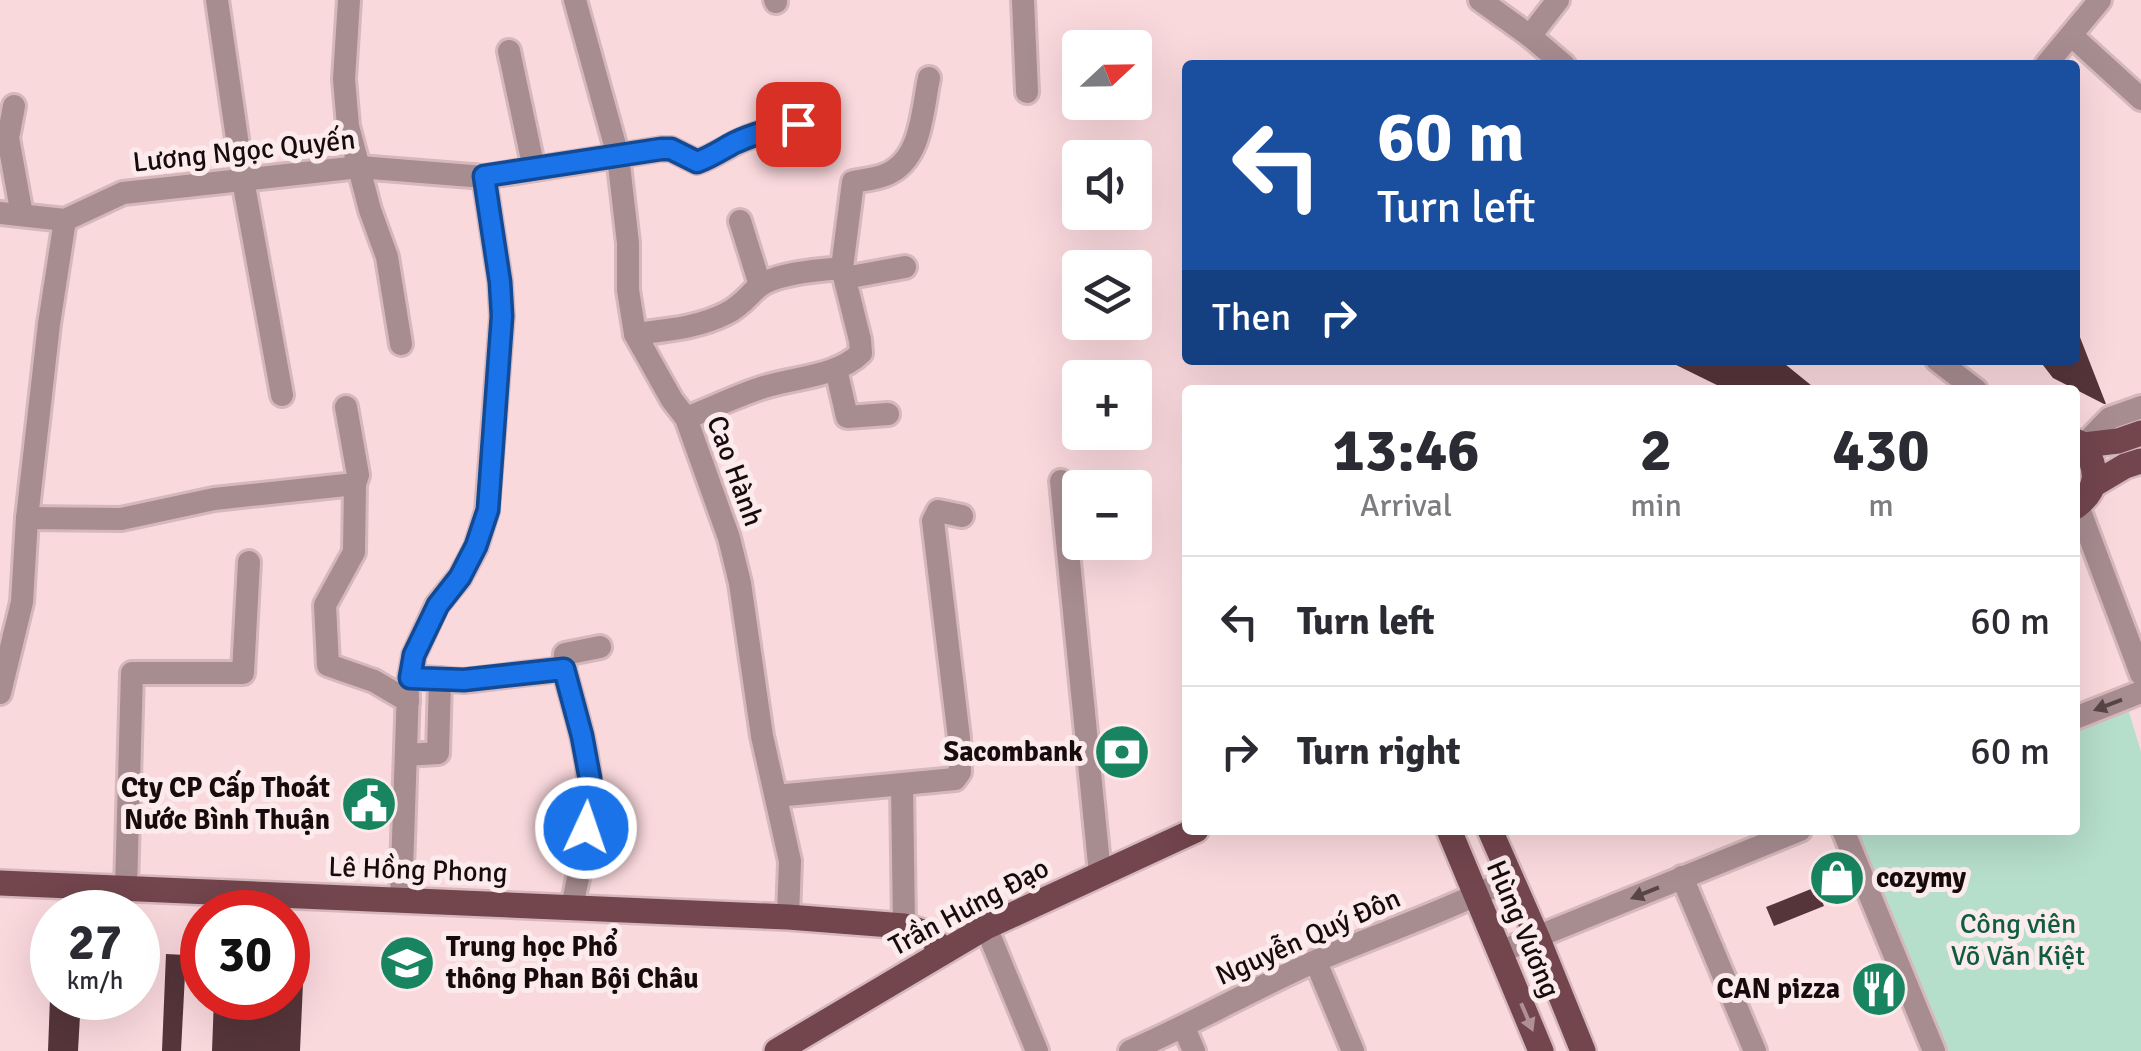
<!DOCTYPE html>
<html lang="en">
<head>
<meta charset="utf-8">
<style>
	body { margin:0; font-family:Signika,sans-serif; background:#f2f2f3; color:#2b2b33; height:100vh; display:flex; flex-direction:column; font-size:38px; white-space:nowrap }
	* { box-sizing:border-box; margin:0 }
	p { font-size:32px; color:#7c7c81 }
	.icon { flex:none; width:55px; height:55px; fill:none; stroke:currentColor; stroke-width:2; stroke-linecap:round; stroke-linejoin:round }
	.map { position:relative; flex:1; overflow:hidden }
	.side { position:absolute; left:1182px; top:385px; width:898px; height:450px; display:flex; flex-direction:column; background:#fff; border-radius:10px; box-shadow:0 10px 40px #0002 }
	.side>* { flex:none }
	.top-card { position:absolute; left:1182px; top:60px; width:898px; height:305px; border-radius:10px; box-shadow:0 10px 40px #0002; background:#1a4fa0; color:#fff; overflow:hidden }
	.needle { width:65px; rotate:68deg }
	.fabs { position:absolute; left:1062px; top:30px; display:grid; gap:20px }
	.fabs a { display:grid; place-items:center; width:90px; height:90px; border-radius:10px; background:#fff; box-shadow:0 10px 40px #0002; font-size:50px }
	.speed { position:absolute; left:30px; top:890px; display:flex; gap:20px; font-size:50px; font-weight:700; text-align:center }
	.speed>* { display:grid; place-content:center; width:130px; height:130px; border-radius:50%; background:#fff; box-shadow:0 10px 40px #0002; line-height:1 }
	.speed small { font-size:25px; font-weight:400 }
	.speed .limit { border:15px solid #d22; background:#fff; color:#111 }
	.pin { position:absolute; display:grid; place-items:center; width:85px; height:85px; color:#fff; margin:-42px; border-radius:20px; box-shadow:0 5px 15px #0006 }
	.me { position:absolute; width:110px; margin:-55px; rotate:3deg; stroke-linejoin:round; filter:drop-shadow(0 0 8px #0008) }
	.turn { display:flex; align-items:center; gap:35px; height:210px; padding:0 30px; font-size:45px }
	.turn .icon { width:130px; height:130px; stroke-width:2.5 }
	.turn b { display:block; font-size:70px; line-height:85px }
	.then { display:flex; align-items:center; height:95px; padding:0 30px; background:#0003; gap:20px; font-size:38px }
	.eta { display:flex; justify-content:space-evenly; align-items:center; height:170px; text-align:center }
	.eta b { font-size:60px; font-weight:700; line-height:70px }
	ul { padding:0; list-style:none }
	li { display:flex; align-items:center; gap:30px; height:130px; padding:0 30px; border-top:2px solid #e1e1e2 }
	li div { flex:1 }
	li b { display:block; font-size:38px }
	li em { font-style:normal }
	.map>svg:first-child { display:block }
</style>
</head>
<body>
<div class="map">
<svg width="2141" height="1051" viewBox="0 0 2141 1051">
	<rect width="100%" height="100%" fill="#fad9dd"/>
	<polygon fill="#b5decb" points="2127,706 2141,752 2141,1051 1941,1051 1849,830 2075,830 2075,728"/>
	<g fill="#55353a">
		<polygon points="2076,327 2106,404 2104,404 2053,378 2039,360 2075,360"/>
		<polygon points="1666,360 1780,360 1817,390 1727,390"/>
		<polygon points="1816,887 1824,906 1774,926 1766,907"/>
		<polygon points="166,954 186,955 181,1051 162,1051"/>
		<polygon points="288,959 304,960 300,1051 212,1051 214,998 288,998"/>
		<polygon points="50,998 81,998 78,1051 48,1051"/>
	</g>
	<g fill="none" stroke-linecap="round" stroke-linejoin="round">
		<g stroke="#d6b8bc" stroke-width="28">
			<g id="minor">
				<polyline points="217,0 243,180 282,395"/>
				<polyline points="349,0 344,79 348,126 370,210 387,257 401,344"/>
				<polyline points="575,0 618,156 628,243 628,290 635,334 672,400 686,418 729,538 740,583 762,736 790,861 788,917"/>
				<polyline points="775,0 776,2"/>
				<polyline points="1023,0 1027,92"/>
				<polyline points="1480,0 1530,36 1564,65"/>
				<polyline points="2071,35 2141,99"/>
				<polyline points="1530,36 1558,0"/>
				<polyline points="509,51 534,169"/>
				<polyline points="2046,65 2100,0"/>
				<polyline points="14,106 8,138 22,215"/>
				<path d="M0 213 65 220 123 193 359 167 484 177 661 149H671L697 162C713 157 726 147 742 140 760 132 779 128 798 123"/>
				<polyline points="740,221 760,285"/>
				<polyline points="845,278 905,267"/>
				<path d="M635 334C667 330 698 328 727 313 741 306 747 297 757 288 774 273 819 270 842 268L853 182C863 180 875 179 885 175 922 161 922 111 929 78"/>
				<polyline points="1937,360 1976,390"/>
				<polyline points="836,369 847,417 888,414"/>
				<path d="M686 418C710 409 734 397 758 389 791 377 836 378 861 353L860 340 842 268"/>
				<polyline points="2084,445 2110,418 2141,407"/>
				<polyline points="1061,481 1100,874"/>
				<polyline points="355,484 354,552 325,605 328,665 374,681 408,701"/>
				<polyline points="2078,506 2141,674"/>
				<polyline points="27,518 121,519 214,499 355,484 358,475 346,407"/>
				<polyline points="564,669 565,654 600,647"/>
				<path d="M410 677 464 681 564 669C573 704 585 739 589 776 594 819 580 865 572 907"/>
				<polyline points="0,693 22,602 27,518 49,324 65,220"/>
				<polyline points="2075,718 2141,692"/>
				<polyline points="406,755 438,753 440,679"/>
				<polyline points="902,785 904,926"/>
				<polyline points="776,796 955,779 960,772 959,738 933,521 938,511 962,516"/>
				<polyline points="1843,830 1934,1051"/>
				<polyline points="1682,877 1755,1051"/>
				<polyline points="126,888 132,673 243,673 249,562"/>
				<polyline points="401,900 408,689 414,655 437,605 460,577 476,547 487,511 502,316 500,281 484,177"/>
				<polyline points="986,927 1037,1051"/>
				<polyline points="1500,952 1800,830"/>
				<polyline points="1316,962 1353,1051"/>
				<polyline points="1184,1028 1194,1051"/>
				<path d="M1130 1051C1194 1023 1255 988 1318 960 1382 933 1449 910 1511 878"/>
			</g>
		</g>
		<g stroke="#d6b8bc" stroke-width="30">
			<g id="major">
				<path d="M2075 441 2084 445C2098 470 2100 489 2075 507"/>
				<polyline points="2084,445 2118,441 2141,433"/>
				<polyline points="2093,485 2125,466 2141,461"/>
				<polyline points="1449,830 1541,1051"/>
				<polyline points="1490,830 1537,937 1583,1051"/>
				<polyline points="0,883 788,917 904,926 926,933 945,951"/>
				<polyline points="777,1051 986,927 1196,830"/>
			</g>
		</g>
		<use href="#minor" stroke="#a78c90" stroke-width="22"/>
		<use href="#major" stroke="#73454d" stroke-width="25"/>
	</g>
	<defs><path id="oneway-solid" d="M-6-.8H1V-3.2L6.5 0L1 3.2V.8H-6Z" transform="scale(2.5)"/></defs>
	<g fill="#584548">
		<use href="#oneway-solid" transform="translate(2108 705) rotate(159)"/>
		<use href="#oneway-solid" transform="translate(1645 893) rotate(158)"/>
	</g>
	<use fill="#b19095" href="#oneway-solid" transform="translate(1527 1017) rotate(67)"/>
	<g fill="none" stroke-linecap="round" stroke-linejoin="round">
		<g stroke="#114b97" stroke-width="25">
			<path id="route" d="M586 828 590 779 582 736 564 669 464 680 410 678 414 655 438 605 460 577 476 546 488 510 502 316 500 282 484 176 661 149H671L697 162C711 157 721 150 734 143 755 133 776 128 798 124"/>
		</g>
		<use href="#route" stroke="#1a73e8" stroke-width="18"/>
	</g>
	<defs>
		<g id="bank-disc" transform="scale(2.875)"><circle r="9.5" fill="#198460" stroke="#fcebed"/><path d="M-6-4H6V4H-6ZM0-2.3a2.3 2.3 0 1 0 0 4.6a2.3 2.3 0 1 0 0-4.6Z" fill="#fff"/></g>
		<g id="civic-disc" transform="scale(2.875)"><circle r="9.5" fill="#198460" stroke="#fcebed"/><path d="M-.6-6.5H3V-4.5H.6V-3L4-1V1h2V6H-6V1h2V-1L-.6-3ZM-1.2 2.5V6h2.4V2.5Z" fill="#fff"/></g>
		<g id="shop-disc" transform="scale(2.875)"><circle r="9.5" fill="#198460" stroke="#fcebed"/><path d="M-5-2.5h2.3a2.7 3.5 0 0 1 5.4 0H5L5.5 6h-11ZM-1.5-2.5h3a1.5 2.3 0 0 0-3 0Z" fill="#fff"/></g>
		<g id="school-disc" transform="scale(2.875)"><circle r="9.5" fill="#198460" stroke="#fcebed"/><path d="M0-5L7-2L0 1L-7-2ZM-4 1L0 2.5L4 1V4Q0 6-4 4Z" fill="#fff"/></g>
		<g id="restaurant-disc" transform="scale(2.875)"><circle r="9.5" fill="#198460" stroke="#fcebed"/><path d="M-5-6h1v4h1v-4h1v4h1v-4h1v5L-1.5 .5V6h-2V.5L-5-1ZM5-6V6H3V1.5H1.5Q1.5-4 5-6Z" fill="#fff"/></g>
	</defs>
	<g fill-rule="evenodd">
		<use href="#bank-disc" x="1122" y="752"/>
		<use href="#civic-disc" x="369" y="804"/>
		<use href="#shop-disc" x="1837" y="878"/>
		<use href="#school-disc" x="407" y="963"/>
		<use href="#restaurant-disc" x="1879" y="989"/>
	</g>
	<g text-anchor="middle" dominant-baseline="central" stroke-width="10" stroke-linejoin="round" paint-order="stroke">
		<g font-size="28" fill="#180b0d" stroke="#fcebed">
			<text transform="translate(244 151) rotate(-6)">Lương Ngọc Quyến</text>
			<text transform="translate(735 471) rotate(70)">Cao Hành</text>
			<text transform="translate(418 870) rotate(2)">Lê Hồng Phong</text>
			<text transform="translate(969 907) rotate(-28)">Trần Hưng Đạo</text>
			<text transform="translate(1523 929) rotate(67)">Hùng Vương</text>
			<text transform="translate(1308 937) rotate(-24)">Nguyễn Quý Đôn</text>
		</g>
		<g font-size="28" font-weight="bold" fill="#180b0d" stroke="#fcebed" text-anchor="end">
			<text x="1083" y="752">Sacombank</text>
			<text x="330" y="788">Cty CP Cấp Thoát<tspan x="330" dy="32">Nước Bình Thuận</tspan></text>
			<text x="1876" y="878" text-anchor="start">cozymy</text>
			<text x="446" y="947" text-anchor="start">Trung học Phổ<tspan x="446" dy="32">thông Phan Bội Châu</tspan></text>
			<text x="1840" y="989">CAN pizza</text>
		</g>
		<g font-size="28" fill="#0f5c42" stroke="#fcebed">
			<text x="2018" y="924">Công viên<tspan x="2018" dy="32">Võ Văn Kiệt</tspan></text>
		</g>
	</g>
</svg>
<div class="fabs">
<a><svg class="needle" viewBox="-14 -14 28 28"><path d="M0-13l5 13h-10z" fill="#e53935"/><path d="M0 13l5-13h-10z" fill="#7c7c81"/></svg></a>
<a><svg class="icon" aria-label="sound" viewBox="0 0 24 24"><path d="M4 9h4l5-4v14l-5-4H4zM17 9q2 3 0 6"/></svg></a>
<a><svg class="icon" aria-label="layers" viewBox="0 0 24 24"><path d="M12 4l9 5-9 5-9-5zM3 14l9 5 9-5"/></svg></a>
<a>+</a>
<a>−</a>
</div>
<div class="speed"><div>27<small>km/h</small></div><div class="limit">30</div></div>
<div class="pin" style="left:798px;top:124px;background:#d93025"><svg class="icon" aria-label="arrive" viewBox="0 0 24 24"><path d="M6 21V4h12l-3 4 3 4H6"/></svg></div>
<svg class="me" style="left:586px;top:828px" viewBox="-20 -20 40 40"><circle r="17" fill="#1a73e8" stroke="#fff" stroke-width="3"/><path d="M0-11L8 9 0 5-8 9z" fill="#fff"/></svg>
<div class="top-card">
<div class="turn"><svg class="icon" aria-label="left" viewBox="0 0 24 24"><path d="M17 20v-9H6M10 6l-5 5 5 5"/></svg><div><b>60 m</b>Turn left</div></div>
<div class="then">Then<svg class="icon" aria-label="right" viewBox="0 0 24 24"><path d="M7 20v-9h11M14 6l5 5-5 5"/></svg></div>
</div>
<section class="side">
<div class="eta">
<div><b>13:46</b><p>Arrival</p></div>
<div><b>2</b><p>min</p></div>
<div><b>430</b><p>m</p></div>
</div>
<ul>
<li><svg class="icon" aria-label="left" viewBox="0 0 24 24"><path d="M17 20v-9H6M10 6l-5 5 5 5"/></svg><div><b>Turn left</b></div><em>60 m</em></li>
<li><svg class="icon" aria-label="right" viewBox="0 0 24 24"><path d="M7 20v-9h11M14 6l5 5-5 5"/></svg><div><b>Turn right</b></div><em>60 m</em></li>
</ul>
</section>
</div>
</body>
</html>
